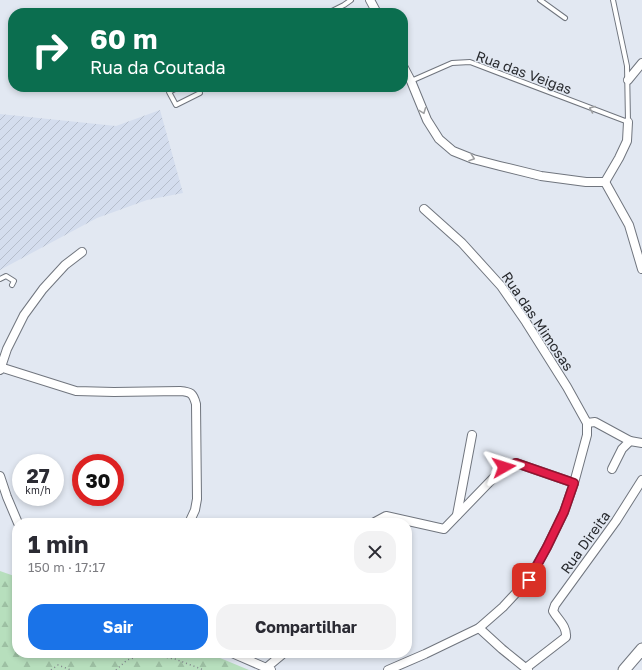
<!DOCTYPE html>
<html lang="pt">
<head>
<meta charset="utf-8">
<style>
	body { margin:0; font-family:"Golos Text",sans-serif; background:#f2f2f3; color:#2b2b33; height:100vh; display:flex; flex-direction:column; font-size:15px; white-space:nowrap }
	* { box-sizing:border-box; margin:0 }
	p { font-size:13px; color:#7c7c81 }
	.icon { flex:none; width:22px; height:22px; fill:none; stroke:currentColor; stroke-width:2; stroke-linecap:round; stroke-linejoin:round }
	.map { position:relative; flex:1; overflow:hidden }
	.drawer { position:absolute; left:12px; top:518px; width:400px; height:140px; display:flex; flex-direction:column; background:#fff; border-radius:16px; box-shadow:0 2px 6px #0003 }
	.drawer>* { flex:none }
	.top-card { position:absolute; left:8px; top:8px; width:400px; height:84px; border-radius:16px; box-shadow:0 2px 6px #0003; background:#0b6e4f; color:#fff; overflow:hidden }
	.speed { position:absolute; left:12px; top:454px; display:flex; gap:8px; font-size:20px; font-weight:700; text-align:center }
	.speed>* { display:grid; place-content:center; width:52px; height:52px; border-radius:50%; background:#fff; box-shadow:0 2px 6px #0003; line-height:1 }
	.speed small { font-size:10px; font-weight:400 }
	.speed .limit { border:6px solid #d22; background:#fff; color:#111 }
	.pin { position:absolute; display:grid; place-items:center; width:34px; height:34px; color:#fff; margin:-17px; border-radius:8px; box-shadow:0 2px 6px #0006 }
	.me { position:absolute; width:44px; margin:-22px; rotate:84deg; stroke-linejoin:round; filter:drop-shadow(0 0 3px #0008) }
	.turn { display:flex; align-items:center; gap:14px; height:84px; padding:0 16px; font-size:18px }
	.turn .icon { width:52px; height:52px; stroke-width:2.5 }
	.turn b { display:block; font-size:28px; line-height:34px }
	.round { display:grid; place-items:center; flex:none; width:42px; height:42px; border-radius:16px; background:#f2f2f3 }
	.head { display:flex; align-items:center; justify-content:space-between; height:68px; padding:0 16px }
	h1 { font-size:24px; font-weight:700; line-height:30px }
	.action { display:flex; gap:8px; margin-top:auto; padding:8px 16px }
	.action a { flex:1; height:46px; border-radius:16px; background:#1a73e8; color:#fff; font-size:16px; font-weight:700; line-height:46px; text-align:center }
	.action a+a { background:#f2f2f3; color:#2b2b33 }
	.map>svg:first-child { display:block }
</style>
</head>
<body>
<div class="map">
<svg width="642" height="670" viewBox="0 0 642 670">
	<defs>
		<pattern id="industrial-furrows" width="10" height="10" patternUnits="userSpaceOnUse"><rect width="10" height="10" fill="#d4ddee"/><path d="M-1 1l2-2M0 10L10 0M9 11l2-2" fill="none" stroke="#b6becc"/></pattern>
		<pattern id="forest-firs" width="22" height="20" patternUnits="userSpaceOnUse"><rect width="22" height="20" fill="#b7dfbd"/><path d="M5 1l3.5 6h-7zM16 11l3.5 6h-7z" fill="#9dc0a3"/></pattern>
	</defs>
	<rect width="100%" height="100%" fill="#e2e8f2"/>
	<polygon fill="url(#industrial-furrows)" points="160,110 183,193 147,200 97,218 0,270 0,114 116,126"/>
	<polygon fill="url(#forest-firs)" points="0,571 17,577 17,653 208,653 249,670 0,670"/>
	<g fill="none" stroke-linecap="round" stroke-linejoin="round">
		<g stroke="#70757e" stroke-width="6">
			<g id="lane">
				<polyline points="540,0 565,18"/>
				<polyline points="328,13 344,5 351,0"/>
				<polyline points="411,81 452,63 470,62 628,122 627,66 613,0"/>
				<polyline points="179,87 169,92 176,105 200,93 198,87"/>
				<polyline points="0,279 6,276 14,281 12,285"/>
			</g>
		</g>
		<g stroke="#70757e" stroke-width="10">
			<g id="street">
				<polyline points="370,0 377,13"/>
				<polyline points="403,66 411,81 427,120 439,139 453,151 473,159 500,166 541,176 586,182 605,182"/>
				<polyline points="628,80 642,63"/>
				<polyline points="605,182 629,225 642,269"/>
				<polyline points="605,182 619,158 627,141 628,122"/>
				<path d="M0 367 76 391 114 392 180 391C191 392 193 393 196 404L197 499 195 510 189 523"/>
				<polyline points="0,370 7,349 24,315 43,289 65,265 82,252"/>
				<polyline points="587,423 595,422 630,441 642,443"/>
				<polyline points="612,469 622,449 630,441"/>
				<polyline points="0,476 7,497 18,523"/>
				<polyline points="457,515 472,435"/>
				<polyline points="373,523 386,516 444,529 504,467 516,463 574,483"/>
				<polyline points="479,628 502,649 528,670"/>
				<polyline points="232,653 271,670"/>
				<polyline points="266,668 284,653"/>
				<path d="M526 668 566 637C567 626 558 620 553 611L555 605 616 521 642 480"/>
				<polyline points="388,670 425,654 479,628 503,607 529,579 547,547 564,512 574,483 587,435 587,423 567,387 526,322 501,286 462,243 424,209"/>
			</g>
		</g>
		<g stroke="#70757e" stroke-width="13">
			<polyline id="secondary" points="624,670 642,649"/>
		</g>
		<g stroke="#80848b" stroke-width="1.5" stroke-dasharray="1 3" stroke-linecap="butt">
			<polyline points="51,670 58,665 71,670"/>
			<polyline points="116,670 127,660 146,654 175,659 204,670"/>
		</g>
		<use href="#lane" stroke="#fff" stroke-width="4"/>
		<use href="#street" stroke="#fff" stroke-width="8"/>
		<use href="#secondary" stroke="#fff" stroke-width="11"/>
	</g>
	<defs><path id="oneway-chevron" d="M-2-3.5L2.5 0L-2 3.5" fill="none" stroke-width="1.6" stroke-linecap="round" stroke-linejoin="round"/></defs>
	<g stroke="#9e9fa1">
		<use href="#oneway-chevron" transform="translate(592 109) rotate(-159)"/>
		<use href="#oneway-chevron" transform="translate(423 111) rotate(69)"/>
		<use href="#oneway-chevron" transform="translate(472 158) rotate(19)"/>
	</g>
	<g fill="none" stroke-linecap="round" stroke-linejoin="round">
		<g stroke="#92132f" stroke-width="10">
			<polyline id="route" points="504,467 516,463 574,483 564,512 547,547 529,580"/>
		</g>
		<use href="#route" stroke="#e11d48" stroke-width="7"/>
	</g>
	<g text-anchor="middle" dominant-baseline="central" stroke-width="3" stroke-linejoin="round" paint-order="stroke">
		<g font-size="14" fill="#282a2e" stroke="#e2e8f2">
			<text transform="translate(524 72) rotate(20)">Rua das Veigas</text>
			<text transform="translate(538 321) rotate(56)">Rua das Mimosas</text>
			<text transform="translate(585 542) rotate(-54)">Rua Direita</text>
		</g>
	</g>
</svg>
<div class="speed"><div>27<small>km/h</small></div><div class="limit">30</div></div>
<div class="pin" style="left:529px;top:580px;background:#d93025"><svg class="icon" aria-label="arrive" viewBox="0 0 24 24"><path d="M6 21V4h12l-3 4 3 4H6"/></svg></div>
<svg class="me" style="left:504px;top:467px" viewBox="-20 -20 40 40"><path d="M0-17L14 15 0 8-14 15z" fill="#e11d48" stroke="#fff" stroke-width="4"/></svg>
<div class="top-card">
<div class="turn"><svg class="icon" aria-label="right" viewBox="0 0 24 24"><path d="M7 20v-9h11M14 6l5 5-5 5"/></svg><div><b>60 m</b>Rua da Coutada</div></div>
</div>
<section class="drawer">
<div class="head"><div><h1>1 min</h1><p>150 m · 17:17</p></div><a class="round"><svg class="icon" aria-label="close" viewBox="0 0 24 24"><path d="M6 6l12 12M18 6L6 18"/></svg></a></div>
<div class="action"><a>Sair</a><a>Compartilhar</a></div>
</section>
</div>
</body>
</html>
